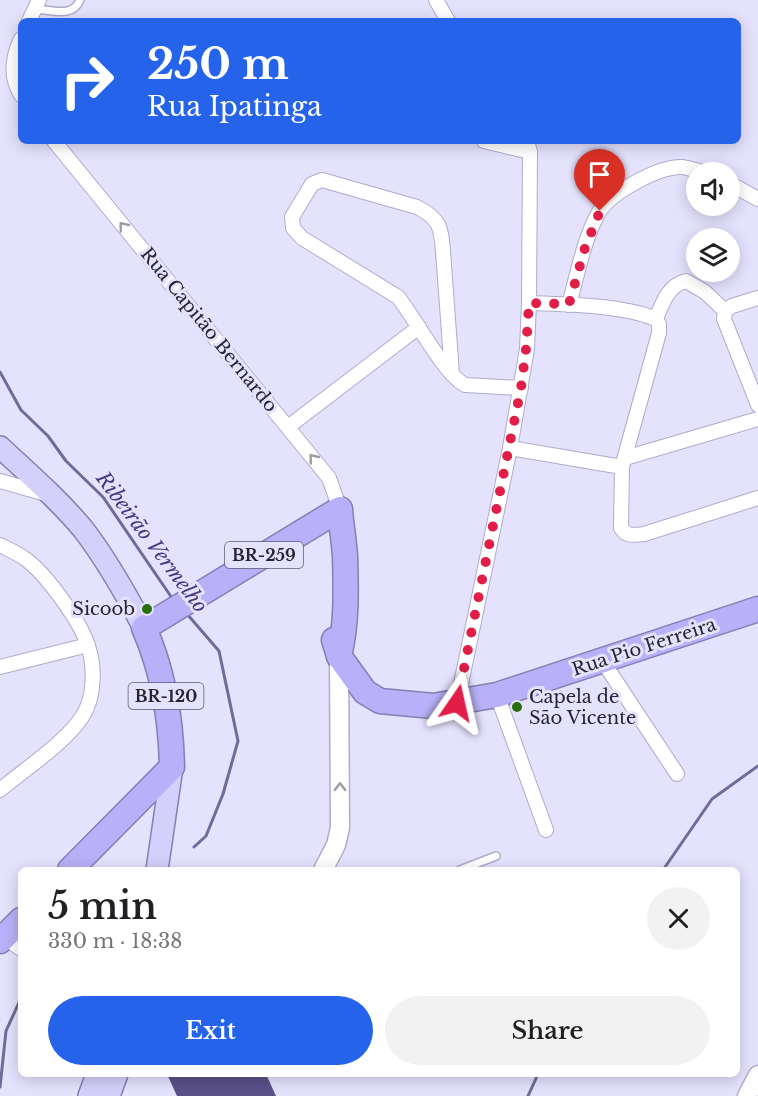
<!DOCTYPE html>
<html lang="en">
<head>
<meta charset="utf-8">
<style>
	body { margin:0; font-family:"Libre Baskerville",serif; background:#f2f2f2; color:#202124; height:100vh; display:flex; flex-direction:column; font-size:22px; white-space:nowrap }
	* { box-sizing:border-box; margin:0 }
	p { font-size:20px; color:#757577 }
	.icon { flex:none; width:33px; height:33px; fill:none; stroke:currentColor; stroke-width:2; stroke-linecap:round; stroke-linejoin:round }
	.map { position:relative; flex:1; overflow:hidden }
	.details { position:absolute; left:18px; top:867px; width:722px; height:210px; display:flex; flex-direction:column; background:#fff; border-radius:9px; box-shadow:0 3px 15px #0003 }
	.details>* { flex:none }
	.hud { position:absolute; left:18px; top:18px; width:723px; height:126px; border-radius:9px; box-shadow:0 3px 15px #0003; background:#2563eb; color:#fff; overflow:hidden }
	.fabs { position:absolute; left:686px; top:162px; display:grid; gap:12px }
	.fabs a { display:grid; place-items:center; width:54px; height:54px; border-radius:50%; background:#fff; box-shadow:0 3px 15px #0003; font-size:30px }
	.pin { position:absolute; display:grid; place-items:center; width:51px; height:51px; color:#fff; margin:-62px -26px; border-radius:50% 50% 50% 0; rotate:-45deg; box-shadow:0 0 6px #0007 }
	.pin .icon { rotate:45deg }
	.me { position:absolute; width:66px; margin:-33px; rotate:11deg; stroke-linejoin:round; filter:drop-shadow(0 0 4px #0008) }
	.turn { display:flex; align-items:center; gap:21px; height:126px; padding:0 30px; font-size:27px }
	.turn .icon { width:78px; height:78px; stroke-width:2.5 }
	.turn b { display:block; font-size:42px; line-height:51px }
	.round { display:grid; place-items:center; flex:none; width:63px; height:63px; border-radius:32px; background:#f2f2f2 }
	.head { display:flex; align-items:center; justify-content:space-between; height:102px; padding:0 30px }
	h1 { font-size:36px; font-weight:600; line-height:45px }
	.button { display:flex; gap:12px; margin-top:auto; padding:12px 30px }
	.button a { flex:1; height:69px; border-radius:36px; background:#2563eb; color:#fff; font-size:24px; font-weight:600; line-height:69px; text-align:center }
	.button a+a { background:#f2f2f2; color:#202124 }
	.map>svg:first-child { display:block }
</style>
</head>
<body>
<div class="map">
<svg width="758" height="1096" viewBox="0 0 758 1096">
	<rect width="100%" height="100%" fill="#e4e2fd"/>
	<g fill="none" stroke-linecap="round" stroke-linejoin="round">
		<g stroke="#706b98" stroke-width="3">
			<polyline points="0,372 21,410 48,436 66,461 103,497 172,598"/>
			<polyline points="187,614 219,651 238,741 223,794 206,836 194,847"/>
			<polyline points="663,870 712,799 758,766"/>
			<polyline points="0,1087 6,1031 21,998"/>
			<polyline points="528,1096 538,1074"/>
		</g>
	</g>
	<polygon fill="#595188" points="167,1074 266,1074 276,1096 177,1096"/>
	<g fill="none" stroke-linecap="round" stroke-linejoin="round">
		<g stroke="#aeaccb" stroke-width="10">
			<g id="lane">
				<path d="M35 9C52 10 73 18 80 0"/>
				<polyline points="460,870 496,856"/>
			</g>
		</g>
		<g stroke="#aeaccb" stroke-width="16">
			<g id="street">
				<polyline points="436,0 448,21"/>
				<polyline points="29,21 39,0"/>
				<path d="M21 39C12 58 10 77 21 95"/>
				<polyline points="54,141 329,478 340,509"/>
				<polyline points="484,141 530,152"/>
				<polyline points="729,183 758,199"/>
				<path d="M529 303C564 304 624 305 656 319"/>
				<path d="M569 305C577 276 584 238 599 212 610 193 659 166 682 167 689 168 697 171 704 172"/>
				<polyline points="725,311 724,319 758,405"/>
				<polyline points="725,311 732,306 758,298"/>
				<path d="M656 319 659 324V333L622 467 621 528C627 537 634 535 644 534L758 498"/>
				<path d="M656 319C662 304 668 285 686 281L705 292 725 311"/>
				<path d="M452 374 443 251C441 227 440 219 417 207L322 180 312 184 292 217 293 228 302 238 398 297C415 318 444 374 465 385L521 388"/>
				<polyline points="288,427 419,327"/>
				<polyline points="510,448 622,467"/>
				<polyline points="625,458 758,419"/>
				<polyline points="0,481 46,494"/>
				<path d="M0 545C8 549 17 553 24 558 45 572 81 622 88 646 95 666 95 698 82 717 63 745 26 768 0 790"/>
				<polyline points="602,660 677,774"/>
				<polyline points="0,667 88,645"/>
				<polyline points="497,695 546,830"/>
				<polyline points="457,703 510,448 527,349 529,303 530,152 527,141"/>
				<polyline points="4,937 21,949"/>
			</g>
		</g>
		<g stroke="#aeaccb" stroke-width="21">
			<g id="secondary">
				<polyline points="323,870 336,845 340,828 339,656"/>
				<polyline points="747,1096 758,1075"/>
			</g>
		</g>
		<g stroke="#857fb2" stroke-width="24">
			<g id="primary">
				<path d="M0 447C28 473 58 499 83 529 107 560 126 594 144 628"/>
				<polyline points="157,870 172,767"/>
				<polyline points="89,1096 97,1074"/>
				<polyline points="109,1096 117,1074"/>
			</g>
		</g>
		<g stroke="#857fb2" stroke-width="27">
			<g id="highway">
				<polyline points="334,640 339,656 365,692 380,701 433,706 497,695 758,609"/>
				<path d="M70 870 172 767C171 718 164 673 144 628L340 509C341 525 344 540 345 556 346 589 347 624 339 656"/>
				<polyline points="0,941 21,920"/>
			</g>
		</g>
		<use href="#lane" stroke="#fff" stroke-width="7"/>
		<use href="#street" stroke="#fff" stroke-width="14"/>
		<use href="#secondary" stroke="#fff" stroke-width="18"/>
		<use href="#primary" stroke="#d4d0fb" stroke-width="21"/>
		<use href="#highway" stroke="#b8b0f8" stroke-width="24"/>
	</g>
	<defs><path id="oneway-chevron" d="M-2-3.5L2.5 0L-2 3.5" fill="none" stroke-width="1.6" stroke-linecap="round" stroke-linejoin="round" transform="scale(1.5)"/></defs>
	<g stroke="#9d9ca2">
		<use href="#oneway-chevron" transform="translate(123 226) rotate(-129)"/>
		<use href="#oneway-chevron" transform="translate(313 458) rotate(-129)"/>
		<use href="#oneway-chevron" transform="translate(340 787) rotate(-90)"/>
	</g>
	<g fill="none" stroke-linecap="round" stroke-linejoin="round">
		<polyline stroke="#e11d48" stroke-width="10" stroke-dasharray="0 18" points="457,703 521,388 526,349 529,303 569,304 585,248 600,211"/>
	</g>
	<g fill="#286e0c" stroke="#e4e2fd" stroke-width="2">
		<circle cx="147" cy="609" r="6"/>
		<circle cx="517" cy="707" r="6"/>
	</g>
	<g text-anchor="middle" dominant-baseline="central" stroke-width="6" stroke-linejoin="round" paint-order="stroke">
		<g fill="#e4e2fd" stroke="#5e5d6e" stroke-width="1.5">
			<rect x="225" y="542" width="78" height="26" rx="4.5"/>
			<rect x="128.5" y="683" width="75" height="26" rx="4.5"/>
		</g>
		<g font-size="16" font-weight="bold" fill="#252430">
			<text x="264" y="555">BR-259</text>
			<text x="166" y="696">BR-120</text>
		</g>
		<g font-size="18" fill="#252430" stroke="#e4e2fd">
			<text transform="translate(209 330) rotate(51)">Rua Capitão Bernardo</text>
			<text transform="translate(644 647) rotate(-18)">Rua Pio Ferreira</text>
		</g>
		<g font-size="18" fill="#252430" stroke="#e4e2fd" text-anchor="end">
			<text x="135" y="609">Sicoob</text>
			<text x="529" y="697" text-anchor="start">Capela de<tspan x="529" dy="21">São Vicente</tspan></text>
		</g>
		<g font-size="20" font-style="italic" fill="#463780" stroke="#e4e2fd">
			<text transform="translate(152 542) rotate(53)">Ribeirão Vermelho</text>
		</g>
	</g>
</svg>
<div class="fabs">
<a><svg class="icon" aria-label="sound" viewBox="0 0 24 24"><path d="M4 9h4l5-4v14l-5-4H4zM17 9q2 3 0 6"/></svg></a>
<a><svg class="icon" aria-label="layers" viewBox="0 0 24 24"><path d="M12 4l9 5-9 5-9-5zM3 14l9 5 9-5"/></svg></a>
</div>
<div class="pin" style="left:600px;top:211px;background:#d93025"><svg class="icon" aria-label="arrive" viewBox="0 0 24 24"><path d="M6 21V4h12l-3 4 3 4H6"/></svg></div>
<svg class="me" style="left:457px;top:703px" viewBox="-20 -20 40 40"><path d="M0-17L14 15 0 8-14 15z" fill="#e11d48" stroke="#fff" stroke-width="4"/></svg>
<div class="hud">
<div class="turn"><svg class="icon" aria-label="right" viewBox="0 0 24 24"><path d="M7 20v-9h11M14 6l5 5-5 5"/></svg><div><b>250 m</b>Rua Ipatinga</div></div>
</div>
<section class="details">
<div class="head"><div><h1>5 min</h1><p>330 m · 18:38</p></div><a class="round"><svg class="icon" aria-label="close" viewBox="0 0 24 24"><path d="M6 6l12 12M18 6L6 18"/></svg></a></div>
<div class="button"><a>Exit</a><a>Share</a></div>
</section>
</div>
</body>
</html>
